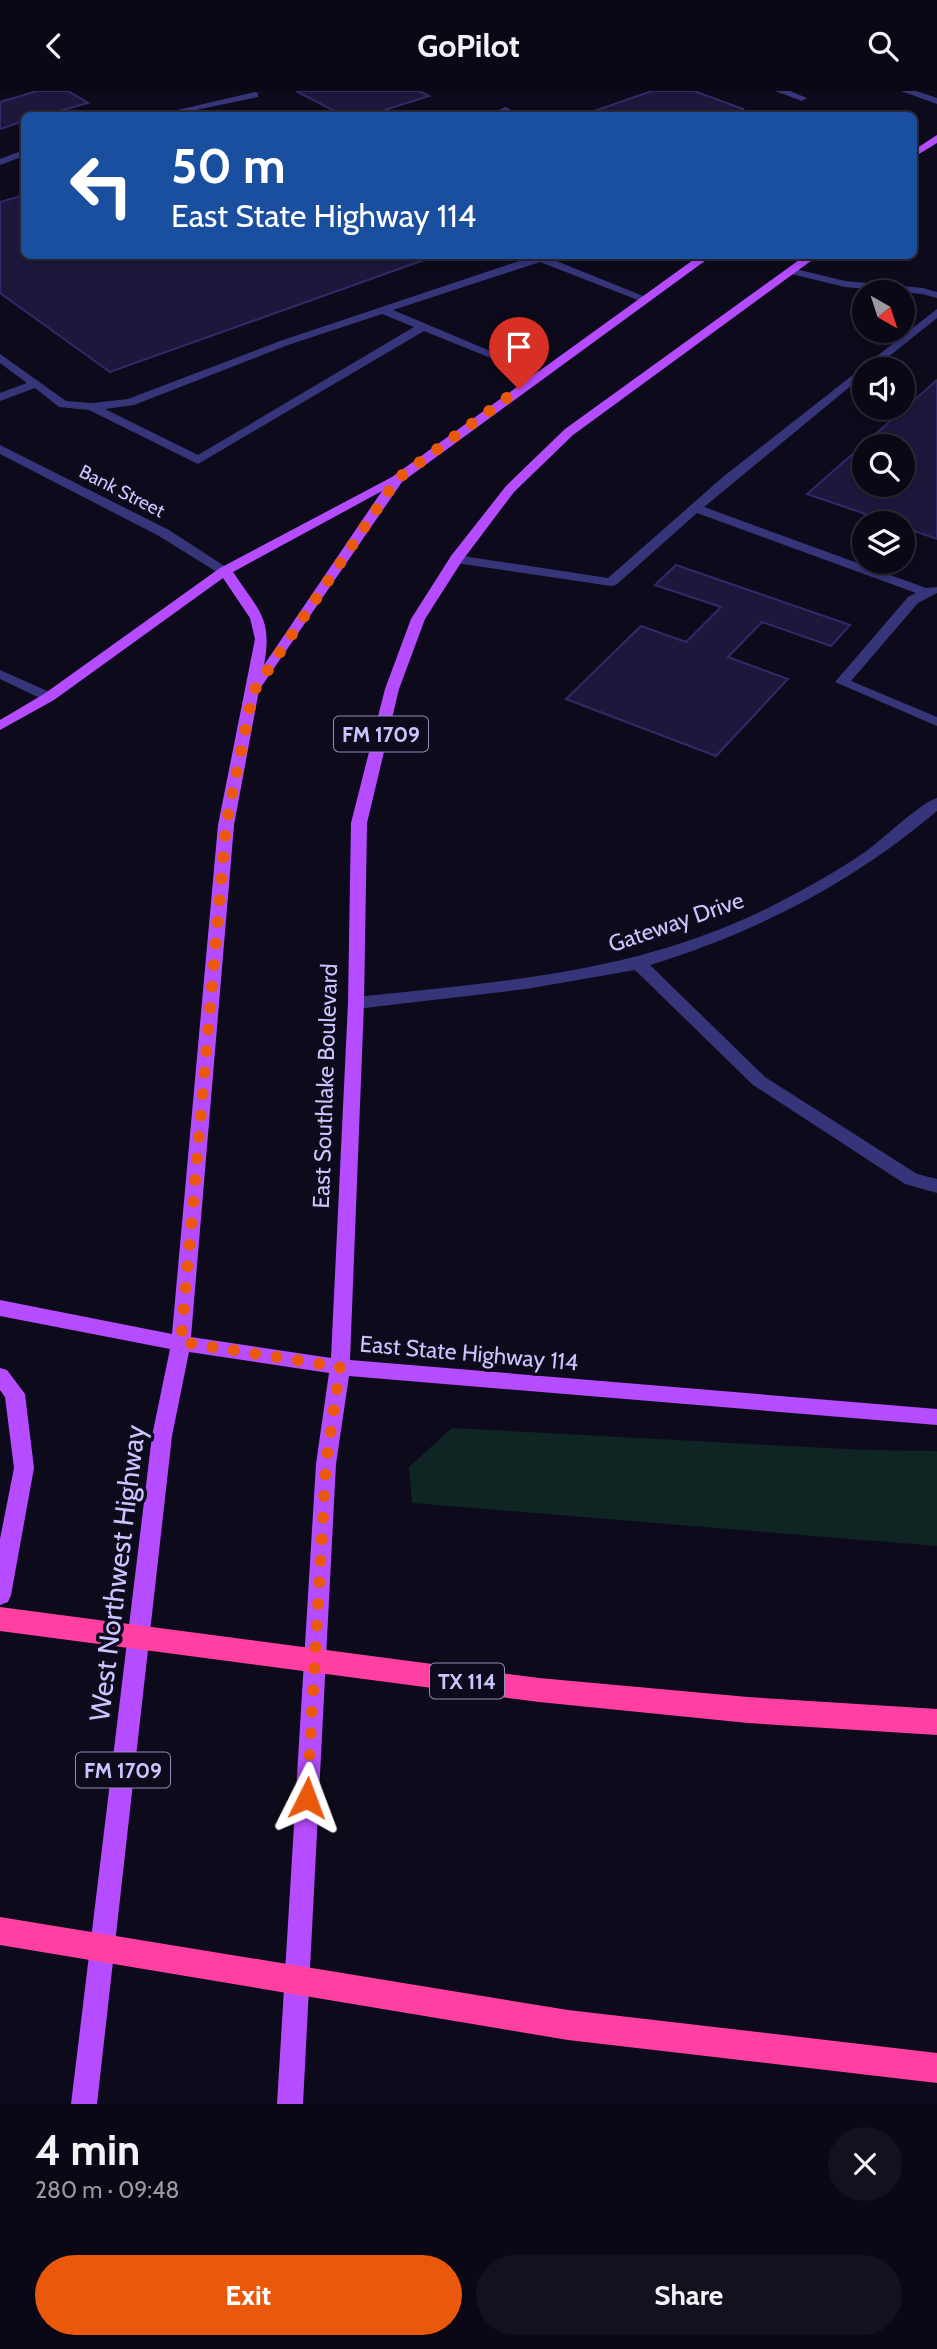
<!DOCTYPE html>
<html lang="en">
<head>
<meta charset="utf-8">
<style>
	body { margin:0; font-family:Cabin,sans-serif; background:#13111d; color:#f1f3f6; height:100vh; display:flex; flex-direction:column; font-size:26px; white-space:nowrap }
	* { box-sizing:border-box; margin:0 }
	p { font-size:23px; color:#999aa0 }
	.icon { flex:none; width:38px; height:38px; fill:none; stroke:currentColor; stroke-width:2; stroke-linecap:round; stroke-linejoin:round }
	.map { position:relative; height:2013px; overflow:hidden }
	.sheet { display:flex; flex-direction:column; background:#0a0814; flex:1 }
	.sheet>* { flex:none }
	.guide { position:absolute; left:21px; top:21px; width:896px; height:147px; border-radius:10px; box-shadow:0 4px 10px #0003,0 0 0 2px #2a2934; background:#1a4fa0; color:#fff; overflow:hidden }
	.needle { width:46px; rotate:141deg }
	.buttons { position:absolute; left:852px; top:189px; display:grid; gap:14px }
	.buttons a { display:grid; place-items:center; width:63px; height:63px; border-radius:50%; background:#0a0814; box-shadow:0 4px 10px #0003,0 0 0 2px #2a2934; font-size:35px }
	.pin { position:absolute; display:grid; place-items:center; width:60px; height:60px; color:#fff; margin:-72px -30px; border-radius:50% 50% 50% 0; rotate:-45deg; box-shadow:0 0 7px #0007 }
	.pin .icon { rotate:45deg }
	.me { position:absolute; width:77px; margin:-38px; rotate:3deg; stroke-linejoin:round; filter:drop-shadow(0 0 5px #0008) }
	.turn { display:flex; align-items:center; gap:24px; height:147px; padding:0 35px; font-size:32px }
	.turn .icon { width:91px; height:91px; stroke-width:2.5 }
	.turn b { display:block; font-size:49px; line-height:60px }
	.round { display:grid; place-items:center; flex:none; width:74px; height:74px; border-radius:37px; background:#13111d }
	.headline { display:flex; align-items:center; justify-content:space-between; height:119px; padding:0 35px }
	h1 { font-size:42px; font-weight:700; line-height:52px }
	.cta { display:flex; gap:14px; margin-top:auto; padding:14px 35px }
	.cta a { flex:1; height:80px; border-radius:42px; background:#ea580c; color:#fff; font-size:28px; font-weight:700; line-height:80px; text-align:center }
	.cta a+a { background:#13111d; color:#f1f3f6 }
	header { display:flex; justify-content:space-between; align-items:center; height:91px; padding:0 35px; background:#0a0814; font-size:32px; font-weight:700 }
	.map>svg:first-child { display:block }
</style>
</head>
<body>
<header><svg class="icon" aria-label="back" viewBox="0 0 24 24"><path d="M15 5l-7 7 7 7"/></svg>GoPilot<svg class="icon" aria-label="search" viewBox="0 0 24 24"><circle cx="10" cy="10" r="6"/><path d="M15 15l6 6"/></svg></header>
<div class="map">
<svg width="937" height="2013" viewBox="0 0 937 2013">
	<rect width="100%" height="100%" fill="#0d0b1b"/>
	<polygon fill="#0e2523" points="452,1337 864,1359 937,1360 937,1455 412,1412 409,1376"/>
	<g fill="#1d173c" stroke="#332968" stroke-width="2" fill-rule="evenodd">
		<polygon points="37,0 68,0 88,12 45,24 24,24 24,30 0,38 0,11"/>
		<polygon points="296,0 419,0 429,5 369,24 342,24"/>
		<polygon points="652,0 694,0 743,18 733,24 609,24 597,19"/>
		<polygon points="24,104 24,164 438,164 110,281 0,202 0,111"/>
		<path d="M937 289V448L903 436V432H892L807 403ZM864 355H903V394H864Z"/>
		<polygon points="676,474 850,534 831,555 762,531 728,566 788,588 716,665 566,608 641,535 686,551 721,516 655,494"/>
	</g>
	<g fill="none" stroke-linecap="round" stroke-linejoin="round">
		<g fill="#36357a" fill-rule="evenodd">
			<polygon points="775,0 790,0 807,7 802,10"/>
			<polygon points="901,0 916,0 937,7 937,13"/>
			<polygon points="255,1 258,2 258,6 172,24 156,24"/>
			<polygon points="506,16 511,19 509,21 485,24"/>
			<polygon points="24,59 24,65 0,74 0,68"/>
			<path d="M537 164 544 165 653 209 643 211 540 171 393 219 545 283 535 285 424 240 198 373 89 319 59 316 35 297 0 310V302L27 292 0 272V263L66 310 92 312 128 308 280 250ZM382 223 414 236 198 364 105 318 134 314 288 254Z"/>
			<polygon points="791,177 845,190 923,197 937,201 937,207 922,203 845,196 787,182 786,180"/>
			<polygon points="937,218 937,227 873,278 864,278 864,284 704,416 926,497 937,496 937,502 918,512 851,590 937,626 937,635 835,591 908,506 916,502 697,422 616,494 611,495 456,472 449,468 456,464 608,487 724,385"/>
			<polygon points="0,354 169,439 232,480 230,483 220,483 159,445 0,363"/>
			<polygon points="0,579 54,603 56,606 49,610 44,609 0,588"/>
			<path d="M937 707V720C852 792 757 841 650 874L765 986 917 1083 937 1088V1102L905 1093 753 994 635 879 526 898 356 918 348 912 356 906C500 891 636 882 768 817 802 800 834 782 865 761 882 749 921 711 937 707Z"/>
		</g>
		<g fill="#b64cff" fill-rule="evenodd">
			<polygon points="937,44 937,52 914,66 914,59"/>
			<path d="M700 164H713L402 391 259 599 234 734 191 1246 331 1267 348 912 351 732 385 598 411 528 451 465 506 395 565 338 806 164H819L573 344 514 401 462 470 425 528 399 598 367 732 364 912 350 1269 937 1318V1334L349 1285 336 1373 303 2013H277L316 1373 329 1282 189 1261 172 1345 97 2013H71L152 1345 170 1258 0 1225V1209L172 1243 218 734 255 548 250 527 223 487 54 609 0 639V629L44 603 220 477 392 386ZM382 400 264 574C273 527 258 519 233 481Z"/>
			<polygon points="0,1277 7,1279 25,1303 34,1377 11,1504 8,1511 0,1514 0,1448 14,1377 5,1306 0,1299"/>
		</g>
		<g fill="#ff40a2" fill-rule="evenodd">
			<polygon points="0,1516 539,1587 748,1606 937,1618 937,1644 748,1632 539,1611 0,1540"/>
			<polygon points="0,1826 568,1919 937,1962 937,1992 568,1949 0,1854"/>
		</g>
	</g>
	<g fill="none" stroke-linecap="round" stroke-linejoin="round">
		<polyline stroke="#ea580c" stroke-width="12" stroke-dasharray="0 21.6" points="307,1707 326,1373 340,1276 181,1251 226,734 253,601 397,388 519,298"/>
	</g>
	<g text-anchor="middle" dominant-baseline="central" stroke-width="7" stroke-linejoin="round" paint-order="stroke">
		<g font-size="19" fill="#cac5ff" stroke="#0d0b1b">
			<text transform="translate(122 400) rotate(27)">Bank Street</text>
		</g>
		<g fill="#0d0b1b" stroke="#918dbb" stroke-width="2">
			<rect x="334" y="625.5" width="94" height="35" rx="5"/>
			<rect x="430" y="1572.5" width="74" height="35" rx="5"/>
			<rect x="76" y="1661.5" width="94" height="35" rx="5"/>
		</g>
		<g font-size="21" font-weight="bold" fill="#cac5ff">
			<text x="381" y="643">FM 1709</text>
			<text x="467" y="1590">TX 114</text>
			<text x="123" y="1679">FM 1709</text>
		</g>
		<g font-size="23" fill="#cac5ff" stroke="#0d0b1b">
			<text transform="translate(676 831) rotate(-19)">Gateway Drive</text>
			<text transform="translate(325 995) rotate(-88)">East Southlake Boulevard</text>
			<text transform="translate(469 1262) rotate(5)">East State Highway 114</text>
		</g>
		<g font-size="28" fill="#cac5ff" stroke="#0d0b1b">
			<text transform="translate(117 1482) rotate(-83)">West Northwest Highway</text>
		</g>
	</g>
</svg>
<div class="buttons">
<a><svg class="needle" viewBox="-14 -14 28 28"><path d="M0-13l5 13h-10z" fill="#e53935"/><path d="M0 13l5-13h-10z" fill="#999aa0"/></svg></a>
<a><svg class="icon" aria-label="sound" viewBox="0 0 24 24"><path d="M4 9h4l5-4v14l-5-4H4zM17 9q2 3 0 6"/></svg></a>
<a><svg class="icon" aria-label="search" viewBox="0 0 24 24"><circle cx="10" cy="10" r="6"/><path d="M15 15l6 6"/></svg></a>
<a><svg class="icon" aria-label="layers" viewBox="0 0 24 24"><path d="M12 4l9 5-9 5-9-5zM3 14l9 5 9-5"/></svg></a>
</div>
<div class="pin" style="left:519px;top:298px;background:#d93025"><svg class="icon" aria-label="arrive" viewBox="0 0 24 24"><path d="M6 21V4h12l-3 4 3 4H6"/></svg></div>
<svg class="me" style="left:307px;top:1707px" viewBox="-20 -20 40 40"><path d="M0-17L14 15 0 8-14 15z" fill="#ea580c" stroke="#fff" stroke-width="4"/></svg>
<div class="guide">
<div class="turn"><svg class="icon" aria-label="left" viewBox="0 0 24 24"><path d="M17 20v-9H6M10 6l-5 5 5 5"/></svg><div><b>50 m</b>East State Highway 114</div></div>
</div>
</div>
<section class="sheet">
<div class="headline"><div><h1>4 min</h1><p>280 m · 09:48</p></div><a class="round"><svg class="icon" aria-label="close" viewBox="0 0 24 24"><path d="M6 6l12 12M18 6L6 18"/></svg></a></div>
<div class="cta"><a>Exit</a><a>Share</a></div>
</section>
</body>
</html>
